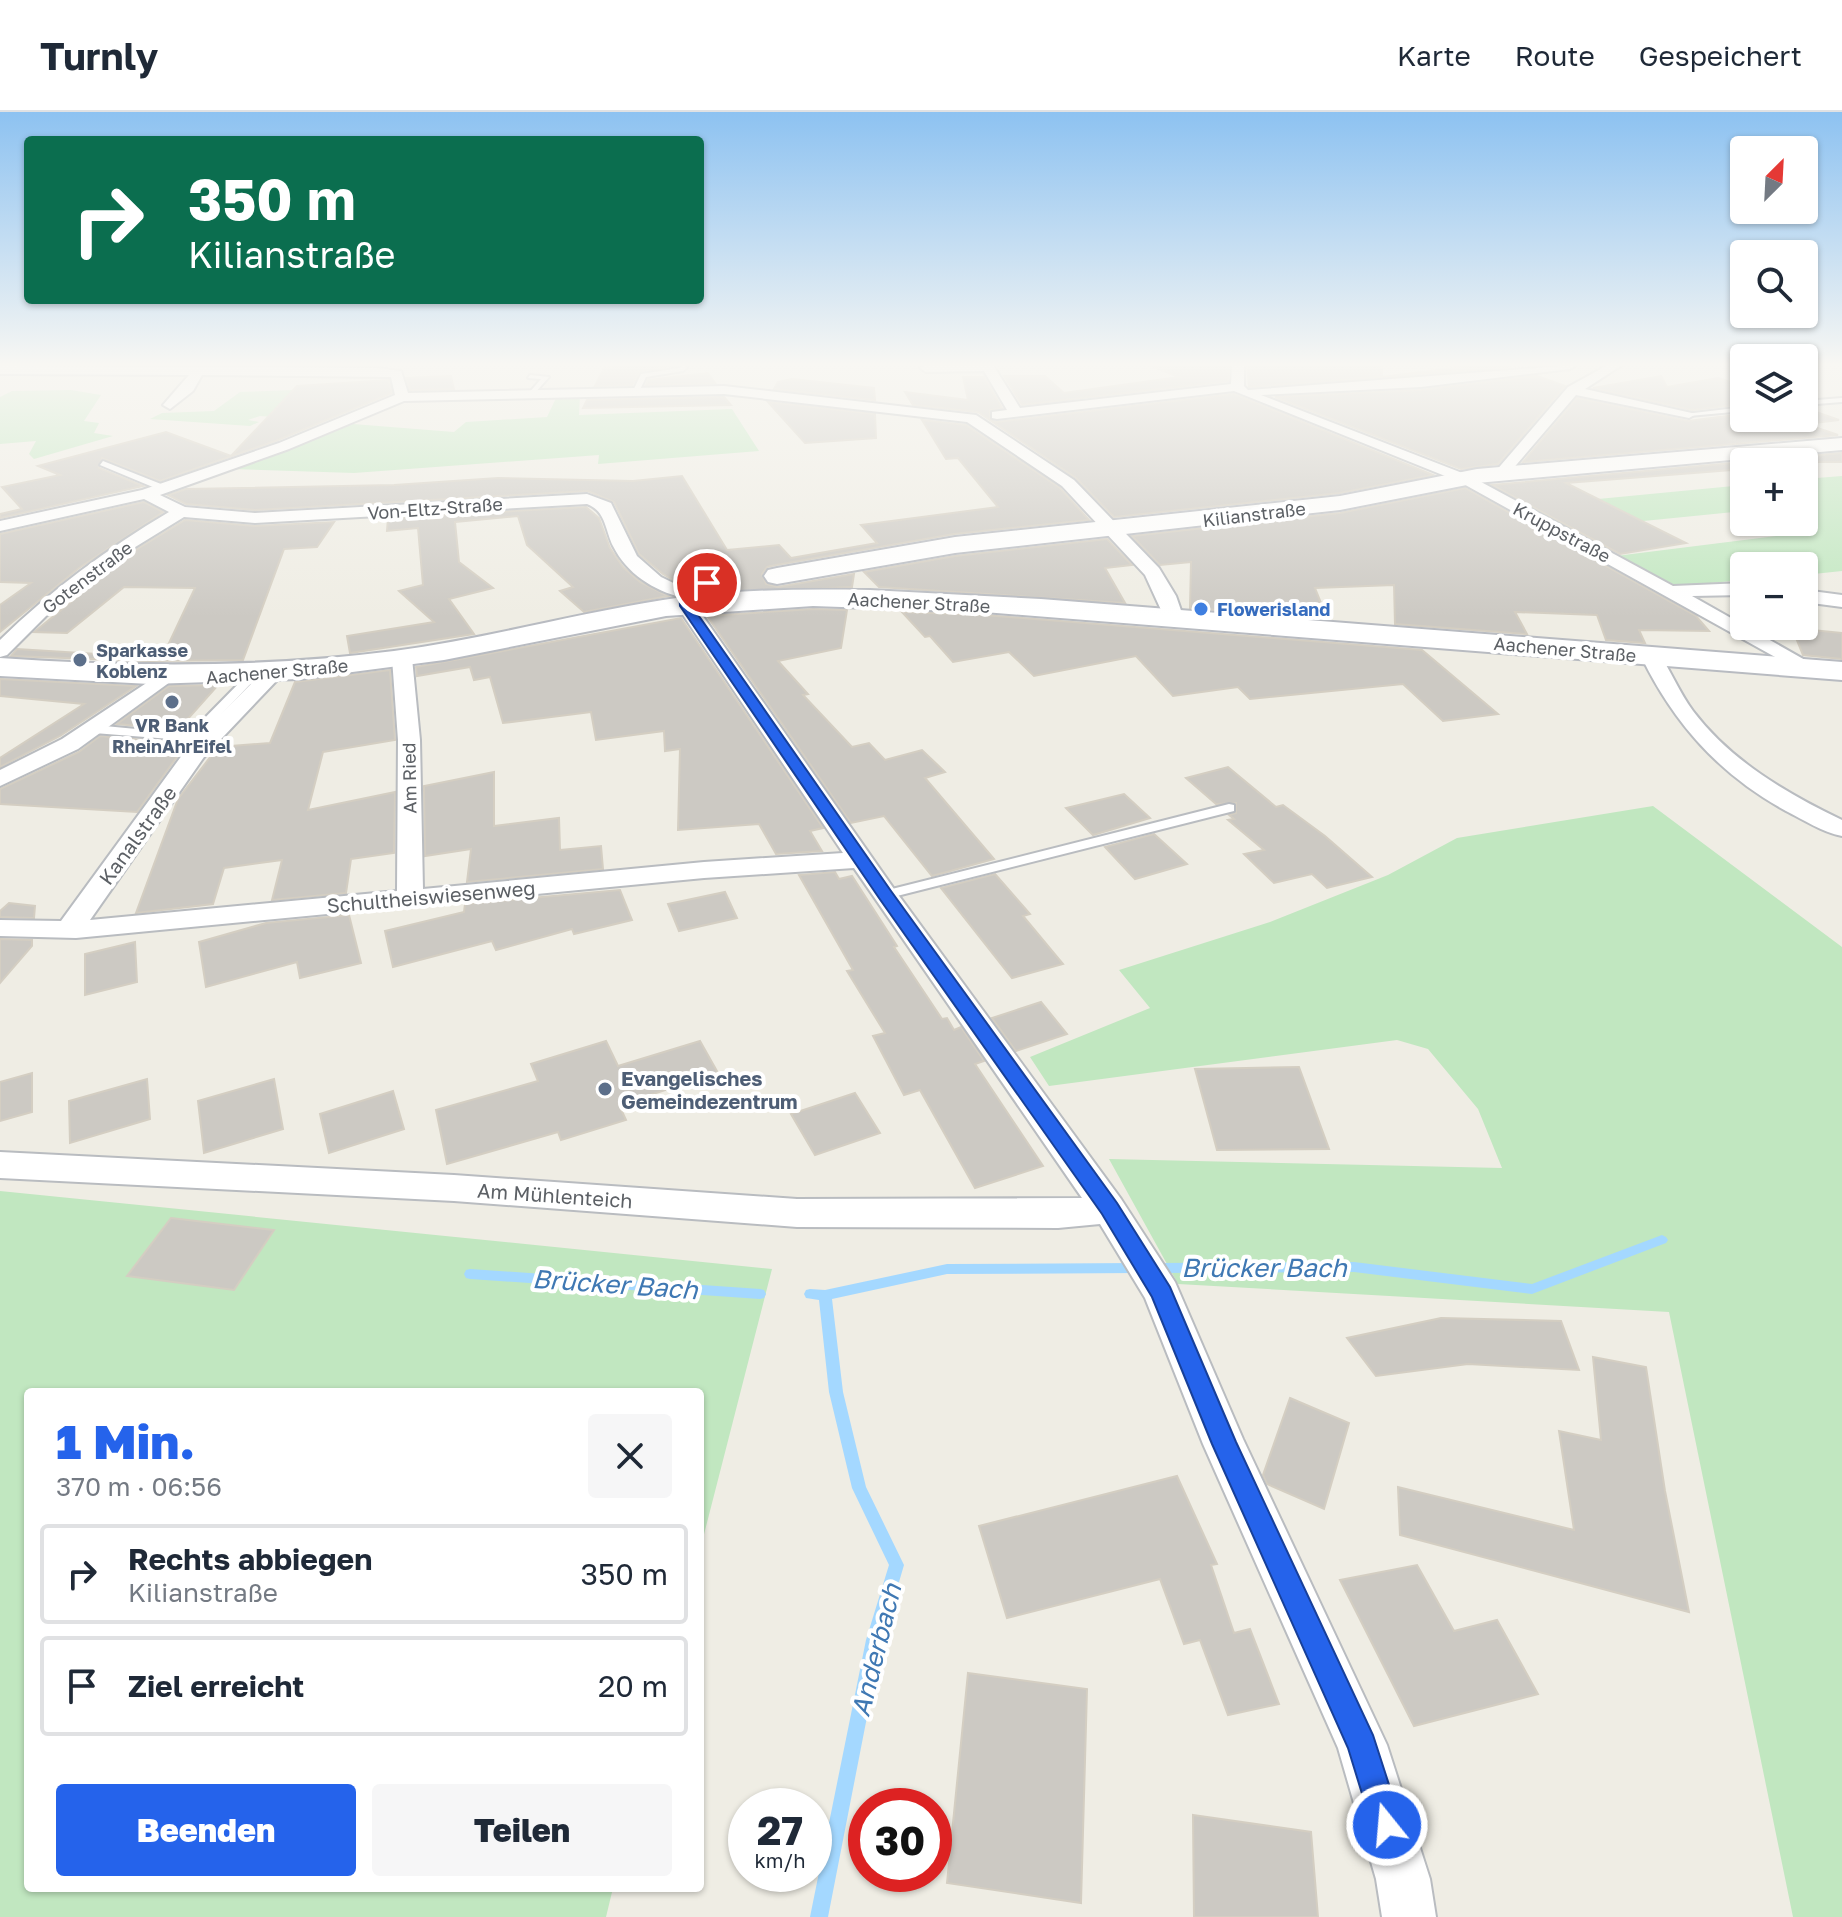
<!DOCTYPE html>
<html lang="de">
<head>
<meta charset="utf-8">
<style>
	body { margin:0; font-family:"Golos Text",sans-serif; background:#f6f6f7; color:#1f2937; height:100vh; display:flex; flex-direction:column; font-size:30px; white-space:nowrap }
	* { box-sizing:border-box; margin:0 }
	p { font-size:26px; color:#747a83 }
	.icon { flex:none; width:44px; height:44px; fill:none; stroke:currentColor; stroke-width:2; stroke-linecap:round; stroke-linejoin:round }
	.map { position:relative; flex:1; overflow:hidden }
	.details { position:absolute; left:24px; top:1276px; width:680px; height:504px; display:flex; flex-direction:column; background:#fff; border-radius:8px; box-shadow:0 2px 6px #0004 }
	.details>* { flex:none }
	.guide { position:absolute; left:24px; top:24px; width:680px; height:168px; border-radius:8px; box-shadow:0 2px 6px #0004; background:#0b6e4f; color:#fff; overflow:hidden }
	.needle { width:52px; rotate:24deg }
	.fabs { position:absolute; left:1730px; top:24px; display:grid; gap:16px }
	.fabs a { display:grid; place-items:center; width:88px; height:88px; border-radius:8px; background:#fff; box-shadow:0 2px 6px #0004; font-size:40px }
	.speed { position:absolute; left:728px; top:1676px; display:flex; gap:16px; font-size:40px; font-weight:700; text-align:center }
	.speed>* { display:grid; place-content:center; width:104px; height:104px; border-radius:50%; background:#fff; box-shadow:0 2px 6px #0004; line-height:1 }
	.speed small { font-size:20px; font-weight:400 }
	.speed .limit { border:12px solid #d22; background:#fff; color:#111 }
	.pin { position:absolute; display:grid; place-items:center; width:68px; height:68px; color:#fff; margin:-34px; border:4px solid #fff; border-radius:50%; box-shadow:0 2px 8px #0007 }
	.me { position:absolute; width:88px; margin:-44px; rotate:343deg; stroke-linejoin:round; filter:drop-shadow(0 0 6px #0008) }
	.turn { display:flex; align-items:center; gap:28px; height:168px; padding:0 32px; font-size:36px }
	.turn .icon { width:104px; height:104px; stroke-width:2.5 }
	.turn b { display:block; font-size:56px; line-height:68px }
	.round { display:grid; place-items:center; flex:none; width:84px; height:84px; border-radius:8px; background:#f6f6f7 }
	.head { display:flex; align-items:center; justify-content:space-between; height:136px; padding:0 32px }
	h1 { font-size:48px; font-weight:800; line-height:60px; color:#2563eb }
	.button { display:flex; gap:16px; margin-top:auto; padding:16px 32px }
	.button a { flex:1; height:92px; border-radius:8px; background:#2563eb; color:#fff; font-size:32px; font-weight:800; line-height:92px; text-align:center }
	.button a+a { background:#f6f6f7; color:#1f2937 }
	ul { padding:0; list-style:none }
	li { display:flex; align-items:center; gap:24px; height:100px; margin:0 16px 12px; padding:0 16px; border:4px solid #e0e1e3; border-radius:8px }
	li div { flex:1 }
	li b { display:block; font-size:30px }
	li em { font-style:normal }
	header { display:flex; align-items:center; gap:48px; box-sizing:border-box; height:112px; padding:0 40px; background:#fff; border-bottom:2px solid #e0e1e3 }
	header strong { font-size:38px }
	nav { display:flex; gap:44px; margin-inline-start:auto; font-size:28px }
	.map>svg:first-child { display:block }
</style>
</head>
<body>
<header>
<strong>Turnly</strong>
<nav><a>Karte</a><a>Route</a><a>Gespeichert</a></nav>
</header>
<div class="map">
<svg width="1842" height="1805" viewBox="0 0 1842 1805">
	<rect width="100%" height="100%" fill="#efede4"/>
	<g fill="#c1e7c0">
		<polygon points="320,277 274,305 260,304 248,308 259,310 250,314 150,307 162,301 214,299 240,280"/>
		<polygon points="71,278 101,283 84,309 99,311 94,321 113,324 34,347 29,342 36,329 0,332 0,285 12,279"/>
		<polygon points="557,284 580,284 579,303 732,297 759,339 598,352 599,343 354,361 230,357 353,312 454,320 466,310 547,305"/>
		<polygon points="1842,364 1842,459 1804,463 1804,454 1744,454 1744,468 1677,474 1616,444 1793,422 1769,410 1804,410 1804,367"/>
		<polygon points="1744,373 1744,399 1563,417 1525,394"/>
		<polygon points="1653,694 1842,835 1842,1805 1793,1805 1669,1200 1178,1172 1109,1047 1502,1056 1478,997 1428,937 1397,928 1049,974 1030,945 1150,896 1119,858 1270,810 1388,763 1457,726"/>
		<polygon points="0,1079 772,1157 700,1438 700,1280 28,1280 28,1776 613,1776 606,1805 0,1805"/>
	</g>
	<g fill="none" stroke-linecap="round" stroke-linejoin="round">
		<g fill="#a4d8ff" fill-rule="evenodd">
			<polygon points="1662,1123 1666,1125 1668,1128 1666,1131 1532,1182 1354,1160 1153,1161 1149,1159 1147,1156 1149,1153 1153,1151 1354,1150 1532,1172"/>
			<polygon points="1137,1151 1141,1153 1143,1156 1141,1159 1137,1161 947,1162 832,1187 843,1280 866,1375 904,1453 882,1528 828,1805 810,1805 866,1528 889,1453 852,1376 829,1280 819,1188 806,1186 804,1182 806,1178 810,1177 825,1178 947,1152"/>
			<polygon points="470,1157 760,1177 764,1178 766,1182 764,1186 760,1187 470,1167 466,1166 464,1162 466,1158"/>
		</g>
	</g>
	<g fill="#ccc9c3" stroke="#d4cec2" stroke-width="2">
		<polygon points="632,253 676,253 641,259 632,273 595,274 604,256"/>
		<polygon points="1149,253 1229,253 1228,269 1022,293 1004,264 1045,264 1064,281 1179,265"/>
		<polygon points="1247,253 1382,253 1382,265 1476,253 1511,255 1249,275"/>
		<polygon points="708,261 715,271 646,273 648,268"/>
		<polygon points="451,264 454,277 410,278 406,266"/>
		<polygon points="1537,264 1565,274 1498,352 1461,357 1275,285 1421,278"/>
		<polygon points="1661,264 1667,275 1718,266 1741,273 1744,292 1692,298 1593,276"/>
		<polygon points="963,265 984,265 1002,296 990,298 990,308 996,310 1234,282 1433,363 1340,381 1114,405 1076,366 978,300 913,293 905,280 968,288"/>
		<polygon points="792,267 874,276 875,288 774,277 778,270"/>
		<polygon points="389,268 392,281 278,328 160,369 102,346 99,356 143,374 0,406 0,402 22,397 2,375 60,363 38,354 166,320 231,344 297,274"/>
		<polygon points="724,285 731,293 583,296 587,288"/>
		<polygon points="1577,286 1688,309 1744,302 1744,306 1804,306 1805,296 1839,308 1806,312 1838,323 1523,350"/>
		<polygon points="768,290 875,302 876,326 805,331"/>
		<polygon points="922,308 966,313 1060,376 1089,408 954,422 776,453 767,455 762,462 766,472 778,475 854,462 852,475 695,481 663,462 639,442 614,390 588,379 255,398 186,392 168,383 186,377 394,373 498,366 633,369 682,364 727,438 779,433 791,446 877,431 861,413 998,395 958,346 946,347"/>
		<polygon points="1842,341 1842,350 1744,350 1744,357 1566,371 1686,431 1620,442 1492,373"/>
		<polygon points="1465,376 1696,504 1709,519 1639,518 1645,531 1606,528 1597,503 1515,500 1527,522 1395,512 1394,473 1315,476 1327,506 1190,496 1191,450 1160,453 1132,424 1340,401"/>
		<polygon points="144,390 163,400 79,456 0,520 0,493 31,471 0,470 0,422"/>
		<polygon points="586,395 599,406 610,436 623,455 640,470 668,484 584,500 560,479 573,475 527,433 518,404 455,410 459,450 493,476 449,487 474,522 350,541 347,524 434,510 399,479 423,473 418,416 387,419 388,406"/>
		<polygon points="185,408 255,414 334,410 317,435 284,437 243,548 148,549 11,544 17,537 162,546 195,476 124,475 67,521 34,520 134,439"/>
		<polygon points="1107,427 1132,453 1105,456 1125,491 879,475 864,460 955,444"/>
		<polygon points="813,497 847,498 841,536 778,549 808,582 803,583 852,635 869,631 885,648 922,638 945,660 925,666 994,747 932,764 884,704 851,711 707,504"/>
		<polygon points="902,500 984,503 1422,538 1498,602 1443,609 1403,572 1250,587 1238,575 1173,584 1136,544 1034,564 1009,540 953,550 930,524 925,525"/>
		<polygon points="681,506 823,716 810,719 822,739 776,742 759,712 678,718 680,637 665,639 664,619 596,628 591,600 503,611 490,565 474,568 470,555 417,564 416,555"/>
		<polygon points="1792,516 1842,521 1842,547 1803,543"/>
		<polygon points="390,558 395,628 323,640 308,698 395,680 394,741 351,747 346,781 272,788 282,748 224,756 213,792 136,801 178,687 218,635 270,631 295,570"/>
		<polygon points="0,567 136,574 60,624 0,655 0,646 84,592 0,584"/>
		<polygon points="218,573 178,618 117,612 169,574"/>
		<polygon points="100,624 168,630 160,639 182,638 137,700 0,692 0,677 79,640"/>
		<polygon points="1228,655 1276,695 1283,693 1325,724 1372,765 1327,776 1312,762 1274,771 1244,742 1264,738 1228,708 1234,707 1229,703 1236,701 1236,691 1216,692 1186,666"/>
		<polygon points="494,660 494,714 559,706 560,738 601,734 603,757 467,770 471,737 425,744 424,674"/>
		<polygon points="1124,682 1150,706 1093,723 1066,696"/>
		<polygon points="1154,722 1187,752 1135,767 1105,735"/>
		<polygon points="835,760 839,767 852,764 897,834 894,835 942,907 947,906 954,918 961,915 984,949 975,952 1043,1054 975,1076 920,978 904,983 873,924 885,921 847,859 853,858 799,763"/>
		<polygon points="995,762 1030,802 1023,804 1063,852 1012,866 941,776"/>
		<polygon points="620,778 632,808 574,822 572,817 496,838 492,829 393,855 385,819 464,800 465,792"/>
		<polygon points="725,780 737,806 679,819 668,792"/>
		<polygon points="9,791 35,794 34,806 0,805 0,799"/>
		<polygon points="349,803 361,851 300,866 297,850 206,875 199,830 266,811"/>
		<polygon points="0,827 32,828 32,834 0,871"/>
		<polygon points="135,830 137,870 85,883 85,842"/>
		<polygon points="1041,890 1067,922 1016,939 992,906"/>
		<polygon points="606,929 618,954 700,929 718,961 619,993 626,1008 561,1028 558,1020 447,1052 436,998 538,969 531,952"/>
		<polygon points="1299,955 1329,1037 1217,1038 1195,957"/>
		<polygon points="32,961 32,1000 0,1009 0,970"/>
		<polygon points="147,967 150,1007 70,1031 69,989"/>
		<polygon points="274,967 283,1017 204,1041 198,989"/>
		<polygon points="393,979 404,1017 329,1041 320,1002"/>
		<polygon points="855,981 880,1021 815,1043 791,1002"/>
		<polygon points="171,1106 274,1118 234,1178 127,1164"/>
		<polygon points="1441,1206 1561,1209 1579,1258 1468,1252 1376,1264 1347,1226"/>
		<polygon points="1593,1245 1646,1255 1665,1379 1689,1500 1400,1423 1398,1375 1574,1418 1559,1319 1601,1328"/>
		<polygon points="1290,1286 1349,1311 1324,1397 1267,1372 1263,1363"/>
		<polygon points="1177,1364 1217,1452 1211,1453 1234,1521 1250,1517 1279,1592 1228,1603 1200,1528 1184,1532 1160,1467 1007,1506 979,1414"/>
		<polygon points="1417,1453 1454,1519 1497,1508 1538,1582 1414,1614 1340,1468"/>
		<polygon points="968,1561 1087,1577 1081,1791 947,1771"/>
		<polygon points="1193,1703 1311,1720 1318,1805 1194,1805"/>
	</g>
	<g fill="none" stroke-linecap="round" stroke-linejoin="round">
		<g stroke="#b9bcc0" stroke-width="4">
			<g id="lane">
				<polygon points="684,253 687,255 683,259 646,265 638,282 632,281 641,262 679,256"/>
				<polygon points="530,263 549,265 533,283 529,281 541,267 528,266"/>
				<polygon points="1842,286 1842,290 1804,293 1804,289"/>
				<polygon points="1744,295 1744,299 1689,304 1685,302"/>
				<polygon points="103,349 166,374 167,376 160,378 100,353"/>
				<polygon points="253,560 259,563 257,565 196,629 94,621 88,617 94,613 189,622 249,561"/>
				<polygon points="1229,692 1234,693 1234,699 885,787 878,783 880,780"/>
			</g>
		</g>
		<g stroke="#b9bcc0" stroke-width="4">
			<g id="street">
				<polygon points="924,253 993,253 1020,296 1231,272 1232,253 1244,253 1244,274 1248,278 1576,253 1570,257 1421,275 1261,283 1470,364 1673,474 1744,471 1744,483 1692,484 1821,557 1811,563 1804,561 1460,370 1234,279 997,307 992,306 992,300 1007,298 984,259 926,260 920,256"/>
				<polygon points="1608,253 1622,253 1585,277 1696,302 1689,306 1576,283 1505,366 1495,366 1495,360 1568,275"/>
				<path d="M0 254 377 256 401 259 408 281 724 274 976 303 1074 368 1159 456 1176 484 1184 507 1174 513 1167 511 1145 463 1062 374 967 310 724 282 404 289 289 337 160 383 185 395 255 401 587 382 611 391 637 444 661 465 692 480 683 486C653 478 627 462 613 434 605 418 606 399 587 392L255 411 184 405 132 437 46 504 7 543 0 545V528C51 478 108 436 169 400L144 387 0 419V409L142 378 279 331 395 283 391 265 202 263 193 279 170 297 163 293 189 263 0 262Z"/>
				<polygon points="1804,478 1842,483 1842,495 1804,490"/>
				<polygon points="686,488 693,490 894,777 1121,1087 1175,1170 1243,1327 1387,1633 1430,1767 1436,1805 1382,1805 1376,1767 1338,1636 1203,1332 1145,1186 1100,1112 1058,1116 797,1115 454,1089 0,1066 0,1040 454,1063 797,1087 1082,1086 854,756 704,766 76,826 0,824 0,808 61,809 188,635 266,557 280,557 283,561 280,565 204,645 90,808 397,779 398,628 392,546 402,540 412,546 420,628 423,777 704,750 843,741 677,494"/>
				<path d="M1651 538 1658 540C1671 559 1679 580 1693 599 1731 649 1786 681 1842 708V724C1822 720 1804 708 1786 699 1719 662 1674 612 1641 544Z"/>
				<polygon points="163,560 170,562 173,566 170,570 78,637 0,674 0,658 62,627"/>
			</g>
		</g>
		<g stroke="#b8bbc1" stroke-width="4">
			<g id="secondary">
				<polygon points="1842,326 1842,338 1477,371 1340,398 955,441 777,472 768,470 764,464 768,458 777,456 955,425 1340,384 1477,357"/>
				<path d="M870 478 1041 487 1842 550V568L984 500 813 494 666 504 444 548 299 567 150 572 0 564V546C132 555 263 556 394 539 485 527 573 502 663 488 732 477 801 477 870 478Z"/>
			</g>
		</g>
		<use href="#lane" fill="#fff" fill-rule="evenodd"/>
		<use href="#street" fill="#fff" fill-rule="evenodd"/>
		<use href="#secondary" fill="#fff" fill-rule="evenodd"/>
	</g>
	<linearGradient id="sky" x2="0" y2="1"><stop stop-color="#8dc2f1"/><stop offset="0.5" stop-color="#f8f7f3"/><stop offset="1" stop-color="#f8f7f3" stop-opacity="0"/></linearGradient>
	<rect width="1842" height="505" fill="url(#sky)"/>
	<polygon fill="#2563eb" stroke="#184099" stroke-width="2" points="703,468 713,471 689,481 692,494 891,779 1117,1091 1170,1175 1236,1330 1373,1623 1402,1713 1398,1724 1387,1729 1375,1724 1348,1636 1212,1332 1152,1185 1102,1102 879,786 680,494 679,477"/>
	<circle fill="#3f7fe0" stroke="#fff" stroke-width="3" cx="1201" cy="497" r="8"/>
	<g fill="#5c6f8a" stroke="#fff" stroke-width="3">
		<circle cx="80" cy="548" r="8"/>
		<circle cx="172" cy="590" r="8"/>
		<circle cx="605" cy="977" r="8"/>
	</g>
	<g text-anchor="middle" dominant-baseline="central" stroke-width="8" stroke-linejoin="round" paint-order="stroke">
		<g font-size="18" fill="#5c6065" stroke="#fff">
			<text transform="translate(435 396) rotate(-4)">Von-Eltz-Straße</text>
			<text transform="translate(1254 402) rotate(-7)">Kilianstraße</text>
			<text transform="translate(1562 420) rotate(28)">Kruppstraße</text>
			<text transform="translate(87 465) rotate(-37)">Gotenstraße</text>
			<text transform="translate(919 490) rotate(3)">Aachener Straße</text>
			<text transform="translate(1565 537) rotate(5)">Aachener Straße</text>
			<text transform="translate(277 559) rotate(-5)">Aachener Straße</text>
			<text transform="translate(409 666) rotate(-91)">Am Ried</text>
		</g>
		<g font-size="18" font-weight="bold" fill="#366cbe" stroke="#fff" text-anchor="start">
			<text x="1217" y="497">Flowerisland</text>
		</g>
		<g font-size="18" font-weight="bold" fill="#4e5e75" stroke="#fff" text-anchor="start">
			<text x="96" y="538">Sparkasse<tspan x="96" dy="21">Koblenz</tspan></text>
			<text x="172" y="613" text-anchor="middle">VR Bank<tspan x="172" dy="21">RheinAhrEifel</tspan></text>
		</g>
		<g font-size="20" fill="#5c6065" stroke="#fff">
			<text transform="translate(137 723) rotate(-54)">Kanalstraße</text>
			<text transform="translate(431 784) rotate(-5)">Schultheiswiesenweg</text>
			<text transform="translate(555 1083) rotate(4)">Am Mühlenteich</text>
		</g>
		<g font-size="20" font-weight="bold" fill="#4e5e75" stroke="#fff" text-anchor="start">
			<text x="621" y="966">Evangelisches<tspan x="621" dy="23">Gemeindezentrum</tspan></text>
		</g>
		<g font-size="26" font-style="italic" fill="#3f78b3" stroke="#fff">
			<text x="1264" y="1155">Brücker Bach</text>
			<text transform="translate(615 1172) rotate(4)">Brücker Bach</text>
			<text transform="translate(876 1538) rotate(-76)">Anderbach</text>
		</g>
	</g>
</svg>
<div class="fabs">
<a><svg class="needle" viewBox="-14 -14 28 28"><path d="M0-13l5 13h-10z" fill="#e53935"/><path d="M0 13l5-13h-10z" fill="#747a83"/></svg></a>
<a><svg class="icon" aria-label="search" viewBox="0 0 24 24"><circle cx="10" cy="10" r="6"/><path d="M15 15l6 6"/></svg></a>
<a><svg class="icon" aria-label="layers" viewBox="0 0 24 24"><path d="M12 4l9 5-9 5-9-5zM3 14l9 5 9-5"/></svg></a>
<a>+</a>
<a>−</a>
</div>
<div class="speed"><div>27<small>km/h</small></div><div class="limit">30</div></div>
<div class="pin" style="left:707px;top:471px;background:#d93025"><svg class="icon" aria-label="arrive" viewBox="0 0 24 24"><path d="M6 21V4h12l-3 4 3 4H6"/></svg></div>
<svg class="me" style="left:1387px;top:1713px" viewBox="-20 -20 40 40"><circle r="17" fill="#2563eb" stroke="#fff" stroke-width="3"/><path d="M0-11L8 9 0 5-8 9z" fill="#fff"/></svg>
<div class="guide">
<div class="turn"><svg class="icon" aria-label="right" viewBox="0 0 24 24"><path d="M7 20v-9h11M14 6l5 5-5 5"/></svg><div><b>350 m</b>Kilianstraße</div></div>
</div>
<section class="details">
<div class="head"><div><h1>1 Min.</h1><p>370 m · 06:56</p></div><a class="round"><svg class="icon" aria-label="close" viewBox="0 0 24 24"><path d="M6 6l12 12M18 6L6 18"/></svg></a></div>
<ul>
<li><svg class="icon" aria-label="right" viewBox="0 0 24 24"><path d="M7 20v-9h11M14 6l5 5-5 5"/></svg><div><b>Rechts abbiegen</b><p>Kilianstraße</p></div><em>350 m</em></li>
<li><svg class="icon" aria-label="arrive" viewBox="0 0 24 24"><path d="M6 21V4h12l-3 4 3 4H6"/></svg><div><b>Ziel erreicht</b></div><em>20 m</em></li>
</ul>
<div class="button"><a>Beenden</a><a>Teilen</a></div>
</section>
</div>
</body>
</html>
